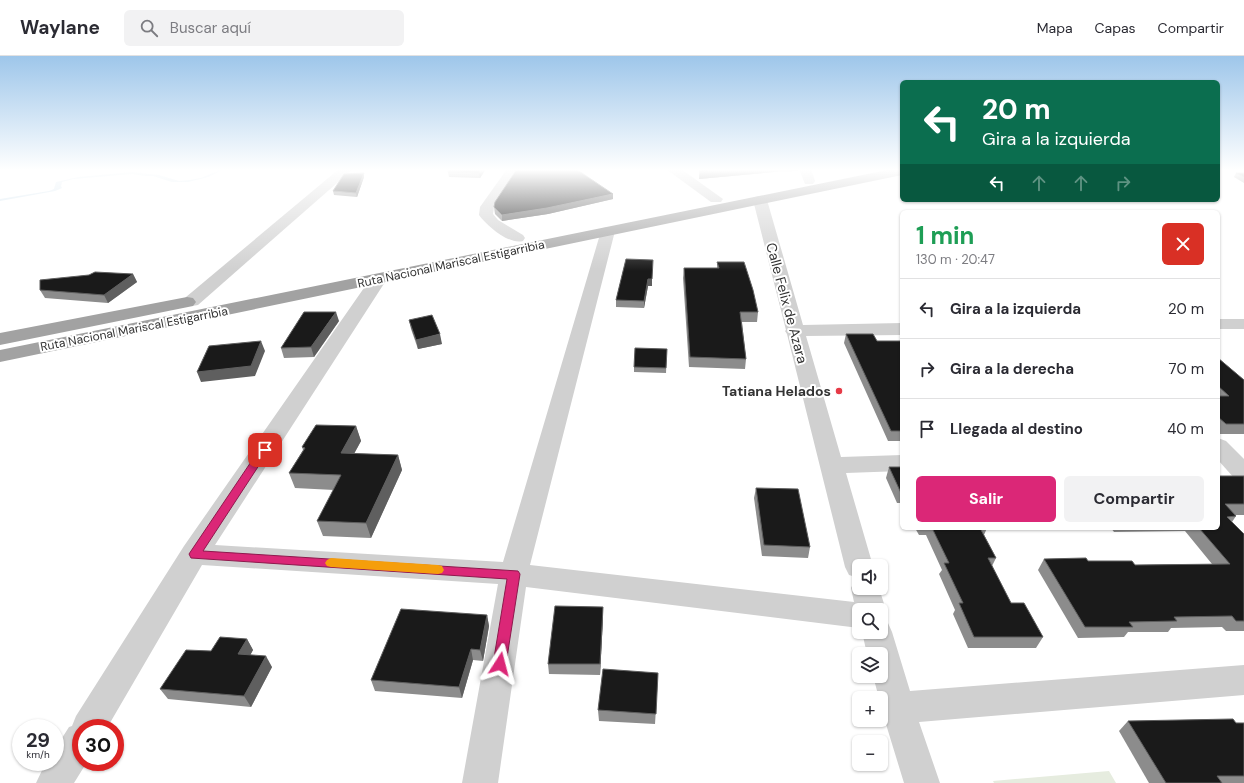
<!DOCTYPE html>
<html lang="es">
<head>
<meta charset="utf-8">
<style>
	body { margin:0; font-family:"DM Sans",sans-serif; background:#f2f2f3; color:#2b2b33; height:100vh; display:flex; flex-direction:column; font-size:15px; white-space:nowrap }
	* { box-sizing:border-box; margin:0 }
	p { font-size:13px; color:#7c7c81 }
	.icon { flex:none; width:22px; height:22px; fill:none; stroke:currentColor; stroke-width:2; stroke-linecap:round; stroke-linejoin:round }
	.map { position:relative; flex:1; overflow:hidden }
	.sheet { position:absolute; left:900px; top:154px; width:320px; height:320px; display:flex; flex-direction:column; background:#fff; border-radius:6px; box-shadow:0 1px 3px #0004 }
	.sheet>* { flex:none }
	.hud { position:absolute; left:900px; top:24px; width:320px; height:122px; border-radius:6px; box-shadow:0 1px 3px #0004; background:#0b6e4f; color:#fff; overflow:hidden }
	.controls { position:absolute; left:852px; top:503px; display:grid; gap:8px }
	.controls a { display:grid; place-items:center; width:36px; height:36px; border-radius:6px; background:#fff; box-shadow:0 1px 3px #0004; font-size:20px }
	.speed { position:absolute; left:12px; top:663px; display:flex; gap:8px; font-size:20px; font-weight:700; text-align:center }
	.speed>* { display:grid; place-content:center; width:52px; height:52px; border-radius:50%; background:#fff; box-shadow:0 1px 3px #0004; line-height:1 }
	.speed small { font-size:10px; font-weight:400 }
	.speed .limit { border:6px solid #d22; background:#fff; color:#111 }
	.pin { position:absolute; display:grid; place-items:center; width:34px; height:34px; color:#fff; margin:-17px; border-radius:8px; box-shadow:0 2px 6px #0006 }
	.me { position:absolute; width:44px; margin:-22px; rotate:9deg; stroke-linejoin:round; filter:drop-shadow(0 0 3px #0008) }
	.turn { display:flex; align-items:center; gap:14px; height:84px; padding:0 16px; font-size:18px }
	.turn .icon { width:52px; height:52px; stroke-width:2.5 }
	.turn b { display:block; font-size:28px; line-height:34px }
	.lanes { display:flex; align-items:center; height:38px; padding:0 16px; background:#0003; justify-content:center; gap:20px; direction:ltr }
	.lanes .off { opacity:.35 }
	.round { display:grid; place-items:center; flex:none; width:42px; height:42px; border-radius:6px; background:#f2f2f3 }
	.head { display:flex; align-items:center; justify-content:space-between; height:68px; padding:0 16px }
	h1 { font-size:24px; font-weight:700; line-height:30px; color:#1e9e55 }
	.button { display:flex; gap:8px; margin-top:auto; padding:8px 16px }
	.button a { flex:1; height:46px; border-radius:6px; background:#db2777; color:#fff; font-size:16px; font-weight:700; line-height:46px; text-align:center }
	.button a+a { background:#f2f2f3; color:#2b2b33 }
	ul { padding:0; list-style:none }
	li { display:flex; align-items:center; gap:12px; height:60px; padding:0 16px; border-top:1px solid #e1e1e2 }
	li div { flex:1 }
	li b { display:block; font-size:15px }
	li em { font-style:normal }
	header { display:flex; align-items:center; gap:24px; box-sizing:border-box; height:56px; padding:0 20px; background:#fff; border-bottom:1px solid #e1e1e2 }
	header strong { font-size:19px }
	nav { display:flex; gap:22px; margin-inline-start:auto; font-size:14px }
	.search { width:280px; height:36px; background:#f2f2f3; display:flex; align-items:center; gap:10px; box-sizing:border-box; padding:0 14px; border-radius:6px; color:#7c7c81; font-size:15px }
	.map>svg:first-child { display:block }
</style>
</head>
<body>
<header>
<strong>Waylane</strong>
<div class="search"><svg class="icon" aria-label="search" viewBox="0 0 24 24"><circle cx="10" cy="10" r="6"/><path d="M15 15l6 6"/></svg>Buscar aquí</div>
<nav><a>Mapa</a><a>Capas</a><a>Compartir</a></nav>
</header>
<div class="map">
<svg width="1244" height="727" viewBox="0 0 1244 727">
	<rect width="100%" height="100%" fill="#fff"/>
	<polygon fill="#e6ecdf" points="1109,715 1116,727 994,727 993,725"/>
	<polygon fill="#cfe2ee" points="222,113 225,113 208,121 188,126 172,126 153,120 145,120 132,118 73,123 62,126 61,130 62,132 55,135 0,145 0,143 49,135 54,133 56,126 79,121 132,116 159,119 179,125 190,124 201,122"/>
	<g fill="none" stroke-linecap="round" stroke-linejoin="round">
		<g fill="#d0d0d0" fill-rule="evenodd">
			<polygon points="339,113 353,113 198,249 192,250 186,249 183,245 186,241"/>
			<path d="M507 113H519L494 151 493 158 498 164 523 179 525 182 523 185C509 189 487 170 479 159L480 151Z"/>
			<polygon points="666,113 681,113 723,143 721,146 711,146"/>
			<polygon points="799,113 811,113 815,125 813,128 805,128"/>
			<polygon points="760,140 765,141 767,144 803,269 902,267 902,279 806,280 841,401 902,399 902,415 846,417 873,510 859,510 859,522 849,519 845,511 787,278 785,275 786,274 753,144 755,141"/>
			<polygon points="608,171 613,172 615,175 530,509 854,546 851,532 855,524 859,522 859,532 879,532 886,554 881,563 881,554 859,554 859,572 526,531 498,727 462,727 498,528 202,509 107,672 81,672 81,706 87,706 74,727 36,727 46,706 55,706 55,693 69,671 72,670 76,660 184,490 373,219 379,218 385,219 387,223 215,489 503,506 601,175 603,172"/>
			<rect x="1218" y="263" width="26" height="10"/>
			<polygon points="1218,382 1226,385 1244,403 1244,425 1235,423 1218,404"/>
			<polygon points="881,564 888,567 892,576 910,635 1244,609 1244,639 919,666 940,727 904,727 881,652 881,642 879,642 873,620 881,620 881,598 867,598 862,576 881,576"/>
		</g>
		<g fill="#a2a2a2" fill-rule="evenodd">
			<polygon points="892,113 902,113 902,119 0,306 0,294"/>
			<polygon points="187,241 193,242 196,246 193,250 0,289 0,277"/>
		</g>
	</g>
	<g fill="#8c8c8c">
		<polygon points="486,113 480,122 449,121 448,116"/>
		<polygon points="699,113 799,113 798,115 774,116 699,123"/>
		<polygon points="364,117 364,121 357,141 334,139 333,135"/>
		<polygon points="1236,117 1244,117 1244,127 1234,121"/>
		<polygon points="613,138 613,143 548,158 502,165 495,158 494,151"/>
		<polygon points="626,203 652,230 648,230 644,252 616,251 616,244"/>
		<polygon points="717,206 758,256 757,266 742,266 746,303 745,313 689,311 683,222 684,212 717,212"/>
		<polygon points="133,218 137,226 108,247 45,242 40,234 89,219"/>
		<polygon points="409,264 442,288 418,293 411,273"/>
		<polygon points="339,265 314,301 284,302 281,292"/>
		<polygon points="846,278 877,285 902,285 902,385 888,385 844,287"/>
		<polygon points="667,293 666,317 634,316 634,311"/>
		<polygon points="1218,302 1244,324 1244,378 1219,378 1218,377"/>
		<polygon points="356,370 361,385 354,398 398,399 402,414 371,482 323,480 317,465 334,434 295,432 289,417 303,394 302,391"/>
		<polygon points="889,411 902,411 902,447 897,447 886,422"/>
		<polygon points="1218,420 1244,420 1244,459 1235,459 1236,460 1232,466 1244,478 1244,575 1226,575 1222,571 1171,572 1168,576 1128,576 1124,581 1078,582 1038,514 1044,503 1088,505 1135,509 1212,508 1185,475 1114,476 1111,472 1218,472"/>
		<polygon points="756,432 810,491 808,502 762,500 754,442"/>
		<polygon points="915,472 987,472 984,479 996,502 992,510 1011,547 1043,581 1036,592 968,592 953,558 955,554 939,518 942,514 926,479 919,479"/>
		<polygon points="603,551 603,562 600,619 549,618 548,608"/>
		<polygon points="487,559 489,570 483,605 473,604 462,642 375,635 371,624"/>
		<polygon points="247,583 253,594 250,599 272,611 251,651 168,643 160,633 211,595"/>
		<polygon points="658,617 655,668 599,665 598,654"/>
		<polygon points="1128,665 1244,667 1244,727 1149,727 1119,675"/>
	</g>
	<g fill="#5f5f5f">
		<polygon points="481,113 486,113 480,122 479,117"/>
		<polygon points="728,113 774,113 774,116 699,123 700,116"/>
		<polygon points="364,117 364,121 357,141 356,137"/>
		<polygon points="613,138 613,143 548,158 502,165 502,159"/>
		<polygon points="133,218 137,226 108,247 104,239"/>
		<polygon points="648,223 652,223 652,230 648,230 644,252 644,245"/>
		<polygon points="336,256 339,265 314,301 311,291"/>
		<polygon points="440,278 442,288 418,293 416,284"/>
		<polygon points="261,285 265,295 255,320 201,326 197,316"/>
		<polygon points="356,370 361,385 346,412 341,397"/>
		<polygon points="398,399 402,414 371,482 366,467"/>
		<polygon points="603,551 603,562 600,619 600,608"/>
		<polygon points="487,559 489,570 483,605 480,594"/>
		<polygon points="247,583 253,594 245,609 238,598"/>
		<polygon points="471,593 473,604 462,642 459,631"/>
		<polygon points="266,600 272,611 251,651 244,640"/>
	</g>
	<g fill="#1a1a1a" stroke="#5f5f5f">
		<polygon points="450,113 481,113 479,117 448,116"/>
		<polygon points="517,113 576,113 613,138 547,152 502,159 494,151 495,146"/>
		<polygon points="700,113 728,113 700,116"/>
		<polygon points="364,117 356,137 333,135 344,118"/>
		<polygon points="1236,117 1244,117 1244,121"/>
		<polygon points="626,203 653,204 652,223 648,223 644,245 616,244"/>
		<polygon points="717,206 744,206 753,234 758,256 740,256 746,303 690,301 684,212 719,212"/>
		<polygon points="95,216 133,218 104,239 40,234 40,224 89,219"/>
		<polygon points="304,256 336,256 311,291 281,292"/>
		<polygon points="432,259 440,278 416,284 409,264"/>
		<polygon points="846,278 873,278 877,285 902,285 902,375 891,375"/>
		<polygon points="261,285 251,310 197,316 209,290"/>
		<polygon points="635,292 667,293 666,312 634,311"/>
		<polygon points="1218,302 1244,324 1244,368 1226,368 1218,361 1218,340 1229,340 1218,330"/>
		<polygon points="316,369 356,370 341,397 398,399 366,467 317,465 341,419 289,417 305,392 302,391"/>
		<polygon points="889,411 902,411 902,437 901,437"/>
		<polygon points="1218,420 1244,420 1244,448 1225,448 1236,460 1227,461 1244,478 1244,565 1236,565 1232,560 1174,561 1177,565 1129,566 1133,571 1085,571 1044,503 1086,502 1088,505 1132,505 1135,509 1230,508 1199,472 1218,472"/>
		<polygon points="756,432 798,433 810,491 764,489"/>
		<polygon points="932,472 980,472 996,502 988,502 1011,547 1024,547 1043,581 974,581 959,547 963,547 944,507 949,507"/>
		<polygon points="555,550 603,551 600,608 548,608"/>
		<polygon points="401,553 487,559 480,594 471,593 459,631 371,624"/>
		<polygon points="220,581 247,583 238,598 266,600 244,640 160,633 186,594 211,595"/>
		<polygon points="603,613 658,617 656,658 598,654"/>
		<polygon points="1233,663 1236,667 1244,667 1244,720 1217,720 1222,727 1166,727 1128,665"/>
	</g>
	<linearGradient id="sky" x2="0" y2="1"><stop stop-color="#9ec6ea"/><stop offset="0.53" stop-color="#fff"/><stop offset="1" stop-color="#fff" stop-opacity="0"/></linearGradient>
	<rect width="1244" height="215" fill="url(#sky)"/>
	<polygon fill="#db2777" stroke="#8e194d" points="265,390 269,394 203,495 518,515 520,518 506,608 504,612 500,614 495,612 493,608 507,523 191,502 189,498 191,495 261,391"/>
	<polygon fill="#f59e0b" points="331,502 438,509 442,510 444,514 442,517 438,518 331,511 327,510 325,507 327,504"/>
	<circle fill="#e63946" stroke="#fff" stroke-width="1.5" cx="839" cy="335" r="4"/>
	<g text-anchor="middle" dominant-baseline="central" stroke-width="4" stroke-linejoin="round" paint-order="stroke">
		<g font-size="12" fill="#333" stroke="#fff">
			<text transform="translate(451 208) rotate(-12)">Ruta Nacional Mariscal Estigarribia</text>
			<text transform="translate(134 273) rotate(-11)">Ruta Nacional Mariscal Estigarribia</text>
		</g>
		<g font-size="14" fill="#333" stroke="#fff">
			<text transform="translate(787 247) rotate(75)">Calle Felix de Azara</text>
		</g>
		<g font-size="14" font-weight="bold" fill="#333" stroke="#fff" text-anchor="end">
			<text x="831" y="335">Tatiana Helados</text>
		</g>
	</g>
</svg>
<div class="controls">
<a><svg class="icon" aria-label="sound" viewBox="0 0 24 24"><path d="M4 9h4l5-4v14l-5-4H4zM17 9q2 3 0 6"/></svg></a>
<a><svg class="icon" aria-label="search" viewBox="0 0 24 24"><circle cx="10" cy="10" r="6"/><path d="M15 15l6 6"/></svg></a>
<a><svg class="icon" aria-label="layers" viewBox="0 0 24 24"><path d="M12 4l9 5-9 5-9-5zM3 14l9 5 9-5"/></svg></a>
<a>+</a>
<a>−</a>
</div>
<div class="speed"><div>29<small>km/h</small></div><div class="limit">30</div></div>
<div class="pin" style="left:265px;top:394px;background:#d93025"><svg class="icon" aria-label="arrive" viewBox="0 0 24 24"><path d="M6 21V4h12l-3 4 3 4H6"/></svg></div>
<svg class="me" style="left:500px;top:608px" viewBox="-20 -20 40 40"><path d="M0-17L14 15 0 8-14 15z" fill="#db2777" stroke="#fff" stroke-width="4"/></svg>
<div class="hud">
<div class="turn"><svg class="icon" aria-label="left" viewBox="0 0 24 24"><path d="M17 20v-9H6M10 6l-5 5 5 5"/></svg><div><b>20 m</b>Gira a la izquierda</div></div>
<div class="lanes"><svg class="icon" aria-label="left" viewBox="0 0 24 24"><path d="M17 20v-9H6M10 6l-5 5 5 5"/></svg><svg class="icon off" aria-label="ahead" viewBox="0 0 24 24"><path d="M12 20V5M6 11l6-6 6 6"/></svg><svg class="icon off" aria-label="ahead" viewBox="0 0 24 24"><path d="M12 20V5M6 11l6-6 6 6"/></svg><svg class="icon off" aria-label="right" viewBox="0 0 24 24"><path d="M7 20v-9h11M14 6l5 5-5 5"/></svg></div>
</div>
<section class="sheet">
<div class="head"><div><h1>1 min</h1><p>130 m · 20:47</p></div><a class="round" style="background:#d93025;color:#fff"><svg class="icon" aria-label="close" viewBox="0 0 24 24"><path d="M6 6l12 12M18 6L6 18"/></svg></a></div>
<ul>
<li><svg class="icon" aria-label="left" viewBox="0 0 24 24"><path d="M17 20v-9H6M10 6l-5 5 5 5"/></svg><div><b>Gira a la izquierda</b></div><em>20 m</em></li>
<li><svg class="icon" aria-label="right" viewBox="0 0 24 24"><path d="M7 20v-9h11M14 6l5 5-5 5"/></svg><div><b>Gira a la derecha</b></div><em>70 m</em></li>
<li><svg class="icon" aria-label="arrive" viewBox="0 0 24 24"><path d="M6 21V4h12l-3 4 3 4H6"/></svg><div><b>Llegada al destino</b></div><em>40 m</em></li>
</ul>
<div class="button"><a>Salir</a><a>Compartir</a></div>
</section>
</div>
</body>
</html>
